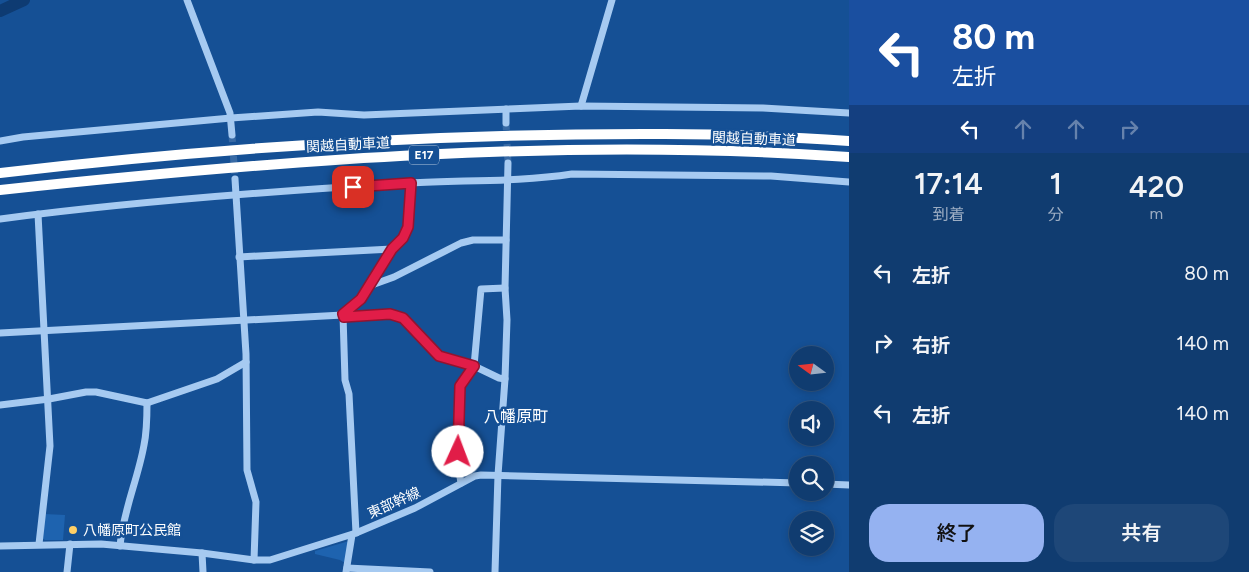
<!DOCTYPE html>
<html lang="ja">
<head>
<meta charset="utf-8">
<style>
	body { margin:0; font-family:Figtree,"Noto Sans JP",sans-serif; background:#1e4778; color:#f1f3f6; height:100vh; display:flex; flex-direction:column; font-size:19px; white-space:nowrap }
	* { box-sizing:border-box; margin:0 }
	p { font-size:16px; color:#9cadc3 }
	.icon { flex:none; width:28px; height:28px; fill:none; stroke:currentColor; stroke-width:2; stroke-linecap:round; stroke-linejoin:round }
	.map { position:relative; flex:1; overflow:hidden }
	.details { display:flex; flex-direction:column; background:#103c70; width:400px }
	.details>* { flex:none }
	.guide { background:#1a4fa0; color:#fff; overflow:hidden }
	.needle { width:32px; rotate:285deg }
	.fabs { position:absolute; left:789px; top:346px; display:grid; gap:10px }
	.fabs a { display:grid; place-items:center; width:45px; height:45px; border-radius:50%; background:#103c70; box-shadow:0 2px 8px #0003,0 0 0 1px #305683; font-size:25px }
	.pin { position:absolute; display:grid; place-items:center; width:42px; height:42px; color:#fff; margin:-21px; border-radius:10px; box-shadow:0 2px 8px #0006 }
	.me { position:absolute; width:55px; margin:-28px; rotate:2deg; stroke-linejoin:round; filter:drop-shadow(0 0 4px #0008) }
	.turn { display:flex; align-items:center; gap:18px; height:105px; padding:0 20px; font-size:22px }
	.turn .icon { width:65px; height:65px; stroke-width:2.5 }
	.turn b { display:block; font-size:35px; line-height:42px }
	.lanes { display:flex; align-items:center; height:48px; padding:0 20px; background:#0003; justify-content:center; gap:25px; direction:ltr }
	.lanes .off { opacity:.35 }
	.eta { display:flex; justify-content:space-evenly; align-items:center; height:85px; text-align:center }
	.eta b { font-size:30px; font-weight:600; line-height:35px }
	.cta { display:flex; gap:10px; margin-top:auto; padding:10px 20px }
	.cta a { flex:1; height:58px; border-radius:20px; background:#95b2f1; color:#111; font-size:20px; font-weight:600; line-height:58px; text-align:center }
	.cta a+a { background:#1e4778; color:#f1f3f6 }
	ul { padding:0; list-style:none }
	li { display:flex; align-items:center; gap:15px; height:70px; padding:0 20px }
	li div { flex:1 }
	li b { display:block; font-size:19px }
	li em { font-style:normal }
	main { display:flex; flex:1; min-height:0 }
	.map>svg:first-child { display:block }
</style>
</head>
<body>
<main>
<div class="map">
<svg width="849" height="572" viewBox="0 0 849 572">
	<rect width="100%" height="100%" fill="#155095"/>
	<g fill="#1e63af">
		<polygon points="44,514 65,515 63,540 45,540 43,539"/>
		<polygon points="349,541 345,563 340,560 315,554 315,551"/>
	</g>
	<g fill="none" stroke-linecap="round" stroke-linejoin="round">
		<polyline stroke="#0e3b72" stroke-width="12" points="0,11 24,0"/>
		<g stroke="#386aa5" stroke-width="7" stroke-dasharray="7 3.5" stroke-linecap="butt">
			<polyline points="506,123 508,163"/>
			<polyline points="232,135 235,179"/>
		</g>
		<g stroke="#a6caf1" stroke-width="7">
			<polyline points="187,0 230,113 232,135"/>
			<polyline points="581,106 612,0"/>
			<polyline points="506,109 506,123"/>
			<polyline points="0,141 23,137 231,118 318,112 364,115 581,106 763,108 849,113"/>
			<polyline points="235,179 246,354 247,470 256,502 254,560"/>
			<polyline points="38,214 50,446 39,544"/>
			<path d="M0 219C136 201 273 191 410 183 464 180 519 182 572 174L771 176 849 182"/>
			<polyline points="239,257 392,249"/>
			<polyline points="369,286 394,277 461,243 473,240 506,240"/>
			<polyline points="343,315 345,380 349,394 356,533"/>
			<polyline points="344,317 390,313 403,317 439,356 474,366 499,378 505,379"/>
			<polyline points="0,333 343,315 361,299 392,249 403,238 408,227 411,183"/>
			<polyline points="0,405 49,399 86,392 96,392 147,403 217,379 246,362"/>
			<polyline points="461,483 458,465 460,386 474,366 481,289 505,288"/>
			<polyline points="825,484 849,485"/>
			<polyline points="0,546 101,544 202,553 254,560 270,560 356,533 415,508 475,476 481,475 798,483"/>
			<path d="M120 546C123 511 138 479 144 445 147 431 147 417 147 403"/>
			<polyline points="202,553 203,572"/>
			<polyline points="347,568 430,572"/>
			<polyline points="67,572 70,544"/>
			<polyline points="346,572 352,535"/>
			<polyline points="495,572 498,475 505,379 507,320 505,288 508,163"/>
		</g>
		<g stroke="#fff" stroke-width="10">
			<path d="M0 173C221 147 443 133 665 134 727 134 788 137 849 141"/>
			<path d="M0 190C281 160 566 137 849 157"/>
		</g>
	</g>
	<g fill="none" stroke-linecap="round" stroke-linejoin="round">
		<g stroke="#92132f" stroke-width="12">
			<polyline id="route" points="353,187 411,183 408,227 403,238 392,249 361,299 343,314 344,317 390,314 403,318 439,356 474,366 460,386 458,452"/>
		</g>
		<use href="#route" stroke="#e11d48" stroke-width="9"/>
	</g>
	<circle fill="#ffcf66" stroke="#155095" stroke-width="2" cx="73" cy="530" r="5"/>
	<g text-anchor="middle" dominant-baseline="central" stroke-width="5" stroke-linejoin="round" paint-order="stroke">
		<rect fill="#155095" stroke="#b9cadf" stroke-width="1" x="409" y="145.5" width="30" height="19" rx="4"/>
		<g font-size="12" font-weight="bold" fill="#fff">
			<text x="424" y="155">E17</text>
		</g>
		<g font-size="14" fill="#fff" stroke="#155095">
			<text transform="translate(754 139) rotate(2)">関越自動車道</text>
			<text transform="translate(348 145) rotate(-3)">関越自動車道</text>
			<text transform="translate(394 503) rotate(-24)">東部幹線</text>
		</g>
		<g font-size="14" fill="#fff" stroke="#155095" text-anchor="start">
			<text x="83" y="530">八幡原町公民館</text>
		</g>
		<g font-size="16" fill="#fff" stroke="#155095">
			<text x="516" y="416">八幡原町</text>
		</g>
	</g>
</svg>
<div class="fabs">
<a><svg class="needle" viewBox="-14 -14 28 28"><path d="M0-13l5 13h-10z" fill="#e53935"/><path d="M0 13l5-13h-10z" fill="#9cadc3"/></svg></a>
<a><svg class="icon" aria-label="sound" viewBox="0 0 24 24"><path d="M4 9h4l5-4v14l-5-4H4zM17 9q2 3 0 6"/></svg></a>
<a><svg class="icon" aria-label="search" viewBox="0 0 24 24"><circle cx="10" cy="10" r="6"/><path d="M15 15l6 6"/></svg></a>
<a><svg class="icon" aria-label="layers" viewBox="0 0 24 24"><path d="M12 4l9 5-9 5-9-5zM3 14l9 5 9-5"/></svg></a>
</div>
<div class="pin" style="left:353px;top:187px;background:#d93025"><svg class="icon" aria-label="arrive" viewBox="0 0 24 24"><path d="M6 21V4h12l-3 4 3 4H6"/></svg></div>
<svg class="me" style="left:458px;top:452px" viewBox="-20 -20 40 40"><circle r="19" fill="#fff"/><path d="M0-13L10 11 0 6-10 11z" fill="#e11d48"/></svg>
</div>
<section class="details">
<div class="guide">
<div class="turn"><svg class="icon" aria-label="left" viewBox="0 0 24 24"><path d="M17 20v-9H6M10 6l-5 5 5 5"/></svg><div><b>80 m</b>左折</div></div>
<div class="lanes"><svg class="icon" aria-label="left" viewBox="0 0 24 24"><path d="M17 20v-9H6M10 6l-5 5 5 5"/></svg><svg class="icon off" aria-label="ahead" viewBox="0 0 24 24"><path d="M12 20V5M6 11l6-6 6 6"/></svg><svg class="icon off" aria-label="ahead" viewBox="0 0 24 24"><path d="M12 20V5M6 11l6-6 6 6"/></svg><svg class="icon off" aria-label="right" viewBox="0 0 24 24"><path d="M7 20v-9h11M14 6l5 5-5 5"/></svg></div>
</div>
<div class="eta">
<div><b>17:14</b><p>到着</p></div>
<div><b>1</b><p>分</p></div>
<div><b>420</b><p>m</p></div>
</div>
<ul>
<li><svg class="icon" aria-label="left" viewBox="0 0 24 24"><path d="M17 20v-9H6M10 6l-5 5 5 5"/></svg><div><b>左折</b></div><em>80 m</em></li>
<li><svg class="icon" aria-label="right" viewBox="0 0 24 24"><path d="M7 20v-9h11M14 6l5 5-5 5"/></svg><div><b>右折</b></div><em>140 m</em></li>
<li><svg class="icon" aria-label="left" viewBox="0 0 24 24"><path d="M17 20v-9H6M10 6l-5 5 5 5"/></svg><div><b>左折</b></div><em>140 m</em></li>
</ul>
<div class="cta"><a>終了</a><a>共有</a></div>
</section>
</main>
</body>
</html>
